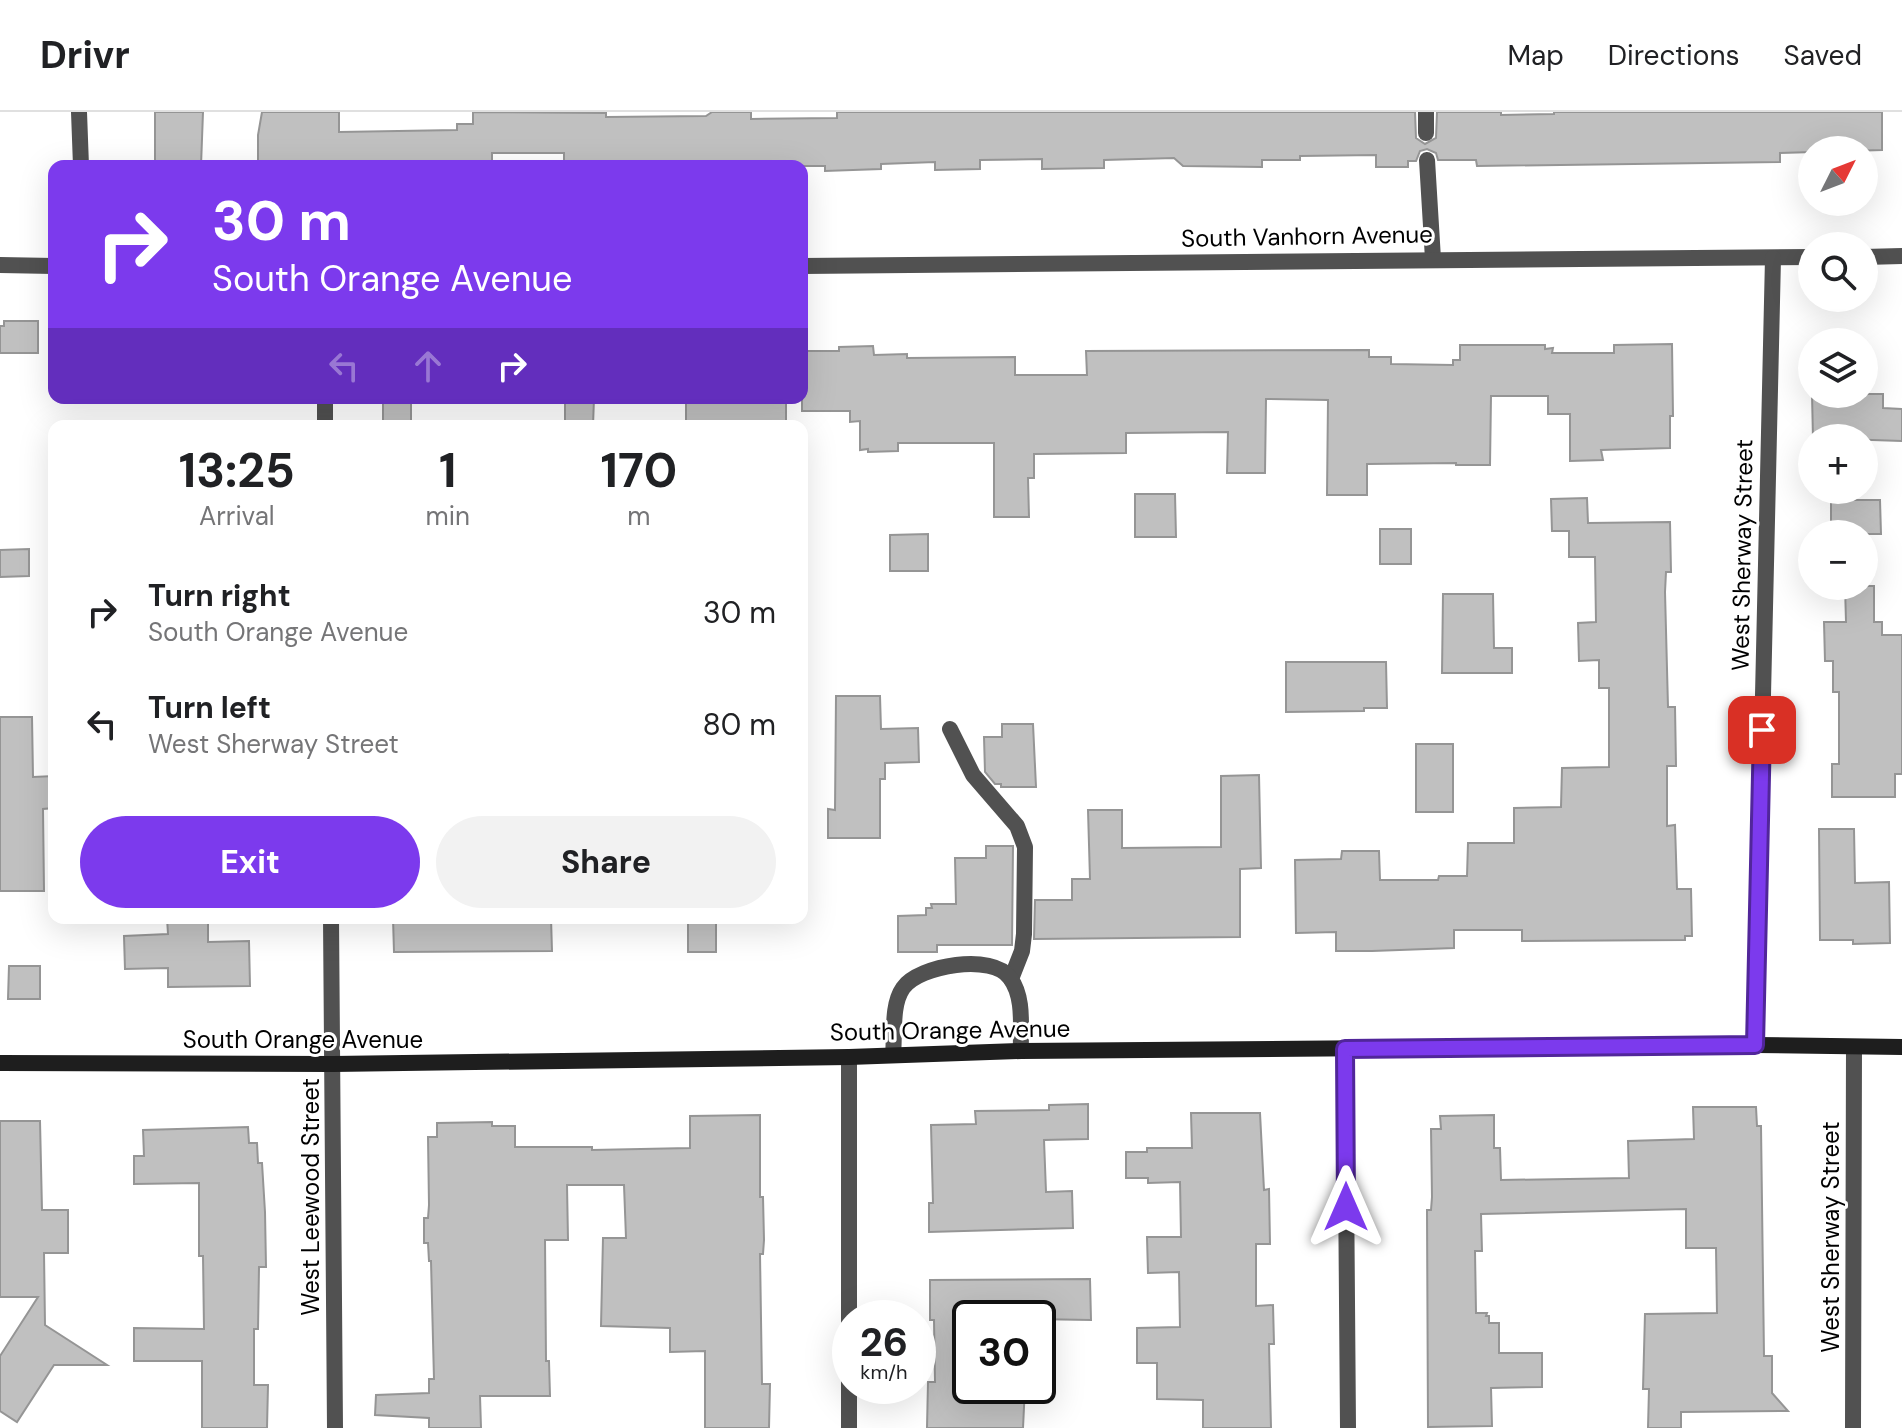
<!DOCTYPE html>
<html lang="en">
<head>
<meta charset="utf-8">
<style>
	body { margin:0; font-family:"DM Sans",sans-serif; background:#f2f2f2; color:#202124; height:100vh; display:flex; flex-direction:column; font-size:30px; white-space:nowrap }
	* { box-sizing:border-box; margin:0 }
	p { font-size:26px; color:#757577 }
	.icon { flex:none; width:44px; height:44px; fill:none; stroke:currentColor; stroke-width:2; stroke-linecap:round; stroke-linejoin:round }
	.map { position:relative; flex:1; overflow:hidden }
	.side { position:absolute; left:48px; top:308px; width:760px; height:504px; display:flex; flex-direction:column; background:#fff; border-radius:16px; box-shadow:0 8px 32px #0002 }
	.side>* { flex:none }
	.hud { position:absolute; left:48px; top:48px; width:760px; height:244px; border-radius:16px; box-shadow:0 8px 32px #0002; background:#7c3aed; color:#fff; overflow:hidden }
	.needle { width:52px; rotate:48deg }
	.tools { position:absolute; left:1798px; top:24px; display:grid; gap:16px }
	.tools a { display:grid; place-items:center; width:80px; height:80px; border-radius:50%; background:#fff; box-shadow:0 8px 32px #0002; font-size:40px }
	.speed { position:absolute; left:832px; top:1188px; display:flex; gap:16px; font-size:40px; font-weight:700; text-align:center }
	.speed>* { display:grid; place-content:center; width:104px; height:104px; border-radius:50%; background:#fff; box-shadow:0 8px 32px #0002; line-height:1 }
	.speed small { font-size:20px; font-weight:400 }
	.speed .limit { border:4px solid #111; border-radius:12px; background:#fff; color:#111 }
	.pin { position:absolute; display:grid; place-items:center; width:68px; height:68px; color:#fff; margin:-34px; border-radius:16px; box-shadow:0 4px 12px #0006 }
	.me { position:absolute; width:88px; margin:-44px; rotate:0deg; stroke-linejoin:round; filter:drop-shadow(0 0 6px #0008) }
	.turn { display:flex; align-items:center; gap:28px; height:168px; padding:0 32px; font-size:36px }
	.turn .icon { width:104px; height:104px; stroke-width:2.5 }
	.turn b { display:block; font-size:56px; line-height:68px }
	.lanes { display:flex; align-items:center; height:76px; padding:0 32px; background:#0003; justify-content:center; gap:40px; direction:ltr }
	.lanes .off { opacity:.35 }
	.eta { display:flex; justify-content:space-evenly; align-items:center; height:136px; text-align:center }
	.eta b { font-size:48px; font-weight:700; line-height:56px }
	.action { display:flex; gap:16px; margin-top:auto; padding:16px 32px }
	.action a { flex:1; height:92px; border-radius:48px; background:#7c3aed; color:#fff; font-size:32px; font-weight:700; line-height:92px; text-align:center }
	.action a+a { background:#f2f2f2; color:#202124 }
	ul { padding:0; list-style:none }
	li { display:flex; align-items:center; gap:24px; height:112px; padding:0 32px }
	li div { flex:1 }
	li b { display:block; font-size:30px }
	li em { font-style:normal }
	header { display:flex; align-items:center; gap:48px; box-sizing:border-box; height:112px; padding:0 40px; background:#fff; border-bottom:2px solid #e0e0e0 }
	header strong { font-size:38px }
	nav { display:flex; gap:44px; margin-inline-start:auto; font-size:28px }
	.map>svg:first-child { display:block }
</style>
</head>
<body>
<header>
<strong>Drivr</strong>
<nav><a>Map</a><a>Directions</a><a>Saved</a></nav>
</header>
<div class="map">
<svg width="1902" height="1316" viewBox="0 0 1902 1316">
	<rect width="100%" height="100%" fill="#fff"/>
	<g fill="#c0c0c0" stroke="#959595" stroke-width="2">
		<polygon points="155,0 203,0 201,54 155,54"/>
		<polygon points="262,0 339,0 339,20 457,18 457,12 473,12 473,0 606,1 606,5 706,4 712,0 751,0 751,7 837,6 837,0 1415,0 1416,26 1425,32 1436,26 1437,0 1501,0 1501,3 1554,2 1554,0 1882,0 1882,38 1780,41 1780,50 1477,54 1476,48 1438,48 1436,41 1427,37 1420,39 1416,49 1408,49 1408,55 1376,55 1376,43 1300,44 1300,48 1262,48 1262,55 1183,54 1174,46 1104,48 1104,56 1042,57 1042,47 980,48 980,57 935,58 935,50 881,52 881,57 825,59 825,54 564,54 564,41 492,41 492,54 258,54 258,23"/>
		<polygon points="4,209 38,209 38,241 0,241 0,214 4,214"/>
		<polygon points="1672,232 1673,304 1670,304 1670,336 1601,338 1603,348 1570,349 1570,302 1548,302 1548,284 1491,284 1490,353 1456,353 1456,351 1367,352 1367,383 1327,383 1328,288 1266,287 1265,361 1227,361 1228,320 1126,321 1126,341 1034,342 1034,366 1028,366 1029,405 994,405 994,331 898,331 898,339 868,340 868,337 860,338 860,309 850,310 850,299 802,299 802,239 839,239 839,235 873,234 874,243 907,242 907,246 1015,245 1015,263 1087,263 1086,239 1369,238 1369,245 1391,245 1391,252 1453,253 1453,248 1460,248 1460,233 1545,233 1545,237 1553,236 1552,241 1614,241 1614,233"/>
		<polygon points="1812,282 1883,282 1883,296 1902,297 1902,329 1813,326"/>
		<rect x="383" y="286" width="28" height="28"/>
		<polygon points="565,286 594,286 593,314 565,314"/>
		<rect x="686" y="286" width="100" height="28"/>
		<polygon points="1135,382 1175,382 1176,425 1135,425"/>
		<polygon points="1587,386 1588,411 1670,410 1671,460 1666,460 1665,480 1668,595 1675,595 1676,654 1667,654 1667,714 1675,713 1677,777 1691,777 1692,824 1685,824 1685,828 1522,829 1522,818 1454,818 1454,836 1372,839 1336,839 1336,820 1296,821 1295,748 1341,747 1342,739 1379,739 1380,768 1438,768 1439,764 1467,764 1468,731 1514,731 1514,696 1561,695 1562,656 1609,655 1609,576 1599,576 1599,548 1579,549 1578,511 1596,510 1595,445 1569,445 1569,419 1552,419 1551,387"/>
		<polygon points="1831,388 1880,388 1881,422 1837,422 1837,418 1831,418"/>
		<rect x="1380" y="417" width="31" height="35"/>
		<polygon points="928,422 928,459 890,459 890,423"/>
		<polygon points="29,437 29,464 0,465 0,438"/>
		<polygon points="1845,474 1874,474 1874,510 1882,510 1882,523 1902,523 1902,662 1895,662 1895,685 1832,685 1832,652 1839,652 1839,580 1833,580 1833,549 1825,549 1824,510 1846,510"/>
		<polygon points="1443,482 1493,482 1494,536 1512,536 1512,561 1442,561"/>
		<polygon points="1286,550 1386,550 1387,596 1364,596 1364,599 1286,600"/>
		<polygon points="836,584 880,584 881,617 918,616 919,650 885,651 885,667 880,667 880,726 828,726 828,697 835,698"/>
		<polygon points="0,605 32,605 33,665 54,664 54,696 43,697 44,779 0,779"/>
		<polygon points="1002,612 1033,612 1036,675 1001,675 1001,672 995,672 985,660 984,625 1002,625"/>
		<rect x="1416" y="632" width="37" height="68"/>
		<polygon points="1259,663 1261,756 1240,757 1240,825 1034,827 1035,788 1072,788 1072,767 1090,767 1088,698 1122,698 1122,736 1221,735 1221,664"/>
		<polygon points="1819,717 1854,717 1855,771 1889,770 1890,831 1853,832 1853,828 1820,828"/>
		<polygon points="986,734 1013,734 1012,833 937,833 937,840 898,840 898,804 926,803 926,796 932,796 931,792 956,792 955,746 986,746"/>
		<polygon points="167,806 208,806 208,830 249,829 250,874 168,875 168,856 125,857 124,824 168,822"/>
		<polygon points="393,806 551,806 552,839 394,840"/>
		<rect x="688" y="806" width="28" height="34"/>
		<polygon points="9,854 40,854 40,887 8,887"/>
		<polygon points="1088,992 1088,1027 1044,1028 1046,1080 1072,1079 1073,1116 929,1120 929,1091 933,1091 931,1013 976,1012 975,999 1049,998 1049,993"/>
		<polygon points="1693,995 1756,995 1757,1014 1761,1014 1764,1244 1772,1244 1772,1281 1788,1299 1681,1300 1681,1316 1648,1316 1649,1277 1643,1277 1645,1202 1717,1201 1716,1136 1686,1136 1686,1097 1481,1102 1482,1139 1475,1139 1476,1201 1487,1201 1486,1204 1489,1204 1489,1211 1499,1211 1499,1241 1542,1241 1542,1275 1491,1276 1492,1314 1428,1315 1427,1098 1431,1098 1432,1085 1431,1017 1441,1017 1440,1004 1494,1003 1494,1036 1500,1036 1501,1068 1629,1066 1628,1029 1694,1027"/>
		<polygon points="1191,1001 1260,1001 1264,1078 1269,1077 1270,1132 1256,1132 1256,1194 1273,1193 1274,1232 1269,1232 1271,1316 1203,1316 1203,1288 1157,1287 1157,1251 1137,1251 1137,1216 1180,1215 1179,1160 1148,1161 1147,1125 1181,1125 1180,1070 1148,1071 1148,1066 1126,1066 1126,1040 1147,1040 1147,1036 1192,1036"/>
		<polygon points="760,1003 760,1085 763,1085 764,1128 763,1142 760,1142 762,1272 770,1272 769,1316 705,1316 705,1239 670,1240 670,1216 601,1214 603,1126 626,1126 624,1073 567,1073 568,1128 545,1128 546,1249 549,1249 550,1284 480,1284 481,1316 429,1316 429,1306 375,1303 376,1283 429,1281 429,1267 434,1267 431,1149 429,1149 428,1131 424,1131 424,1106 428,1106 429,1093 428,1025 437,1025 437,1011 492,1010 492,1014 515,1014 515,1035 592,1035 592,1038 690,1036 690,1004"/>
		<polygon points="0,1009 40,1009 42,1098 68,1098 68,1141 44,1141 45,1213 107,1253 54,1253 17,1310 0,1299 0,1244 38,1185 0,1185"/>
		<polygon points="248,1015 249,1031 257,1031 258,1051 262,1051 265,1100 266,1155 259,1155 258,1217 254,1217 254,1273 268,1273 267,1316 202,1316 202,1249 134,1249 134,1216 204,1217 203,1144 199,1144 199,1071 134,1072 134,1044 144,1044 143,1018"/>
		<polygon points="1090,1167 1091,1208 970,1206 970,1274 1025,1274 1023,1316 927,1316 928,1270 935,1270 934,1208 930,1208 930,1168"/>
	</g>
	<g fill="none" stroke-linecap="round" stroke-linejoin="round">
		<g stroke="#515151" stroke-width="16">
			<polyline points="1426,0 1426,21"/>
			<polyline points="1427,48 1433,147"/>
			<polyline points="950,617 973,663 1017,714 1025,735 1024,822 1022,839 1011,867"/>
			<path d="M893 943C895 923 891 893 903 876 919 853 993 841 1010 866 1025 886 1020 916 1021 939"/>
		</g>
		<g stroke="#515151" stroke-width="16">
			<polyline points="79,0 81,54"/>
			<polyline points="1864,145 1902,144"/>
			<polyline points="0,153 54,154"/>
			<polyline points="802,154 1812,145"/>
			<polyline points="325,286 325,314"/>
			<polyline points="331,806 335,1316"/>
			<polyline points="1755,933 1773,146"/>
			<polyline points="1345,937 1348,1316"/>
			<polyline points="849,1316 849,945"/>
			<polyline points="1853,1316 1854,935"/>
		</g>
		<polyline stroke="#1e1e1e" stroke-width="16" points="0,951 333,952 849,945 1021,939 1755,933 1902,935"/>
	</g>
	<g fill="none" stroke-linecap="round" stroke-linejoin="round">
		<g stroke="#51269a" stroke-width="20">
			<polyline id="route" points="1346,1095 1345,937 1755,933 1762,618"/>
		</g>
		<use href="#route" stroke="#7c3aed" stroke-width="14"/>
	</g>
	<g text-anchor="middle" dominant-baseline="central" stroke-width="6" stroke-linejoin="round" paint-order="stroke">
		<g font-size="24" fill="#000" stroke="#fff">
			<text transform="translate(1307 124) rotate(-1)">South Vanhorn Avenue</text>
			<text transform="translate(1742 443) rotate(-89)">West Sherway Street</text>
			<text transform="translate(950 918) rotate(-1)">South Orange Avenue</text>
			<text x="303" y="927">South Orange Avenue</text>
			<text transform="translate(310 1085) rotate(-90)">West Leewood Street</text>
			<text transform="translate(1830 1125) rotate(-90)">West Sherway Street</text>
		</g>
	</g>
</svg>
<div class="tools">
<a><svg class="needle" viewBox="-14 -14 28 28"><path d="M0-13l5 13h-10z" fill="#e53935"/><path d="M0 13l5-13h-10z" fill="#757577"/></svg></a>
<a><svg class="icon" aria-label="search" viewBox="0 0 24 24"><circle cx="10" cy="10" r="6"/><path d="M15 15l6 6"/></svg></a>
<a><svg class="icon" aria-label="layers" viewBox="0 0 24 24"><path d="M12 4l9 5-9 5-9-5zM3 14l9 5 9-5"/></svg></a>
<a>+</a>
<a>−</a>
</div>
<div class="speed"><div>26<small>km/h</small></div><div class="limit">30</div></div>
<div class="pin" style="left:1762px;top:618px;background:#d93025"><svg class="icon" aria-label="arrive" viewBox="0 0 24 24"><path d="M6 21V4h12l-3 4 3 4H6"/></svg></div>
<svg class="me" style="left:1346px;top:1095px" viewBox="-20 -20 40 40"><path d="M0-17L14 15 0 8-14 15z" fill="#7c3aed" stroke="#fff" stroke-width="4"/></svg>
<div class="hud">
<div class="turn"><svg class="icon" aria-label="right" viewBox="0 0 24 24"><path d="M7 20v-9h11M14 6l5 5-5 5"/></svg><div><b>30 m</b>South Orange Avenue</div></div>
<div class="lanes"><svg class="icon off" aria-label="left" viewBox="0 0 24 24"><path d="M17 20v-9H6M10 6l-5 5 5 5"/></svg><svg class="icon off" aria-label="ahead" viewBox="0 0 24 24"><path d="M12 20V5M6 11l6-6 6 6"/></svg><svg class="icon" aria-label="right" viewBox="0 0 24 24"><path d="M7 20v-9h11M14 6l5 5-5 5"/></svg></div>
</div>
<section class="side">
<div class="eta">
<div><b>13:25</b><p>Arrival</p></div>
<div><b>1</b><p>min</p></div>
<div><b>170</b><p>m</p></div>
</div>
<ul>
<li><svg class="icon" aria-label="right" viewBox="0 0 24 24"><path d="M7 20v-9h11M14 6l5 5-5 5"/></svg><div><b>Turn right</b><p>South Orange Avenue</p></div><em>30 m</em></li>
<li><svg class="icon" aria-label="left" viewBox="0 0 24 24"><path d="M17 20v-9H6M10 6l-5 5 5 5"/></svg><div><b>Turn left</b><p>West Sherway Street</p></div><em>80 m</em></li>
</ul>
<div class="action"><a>Exit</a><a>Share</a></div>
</section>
</div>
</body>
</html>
